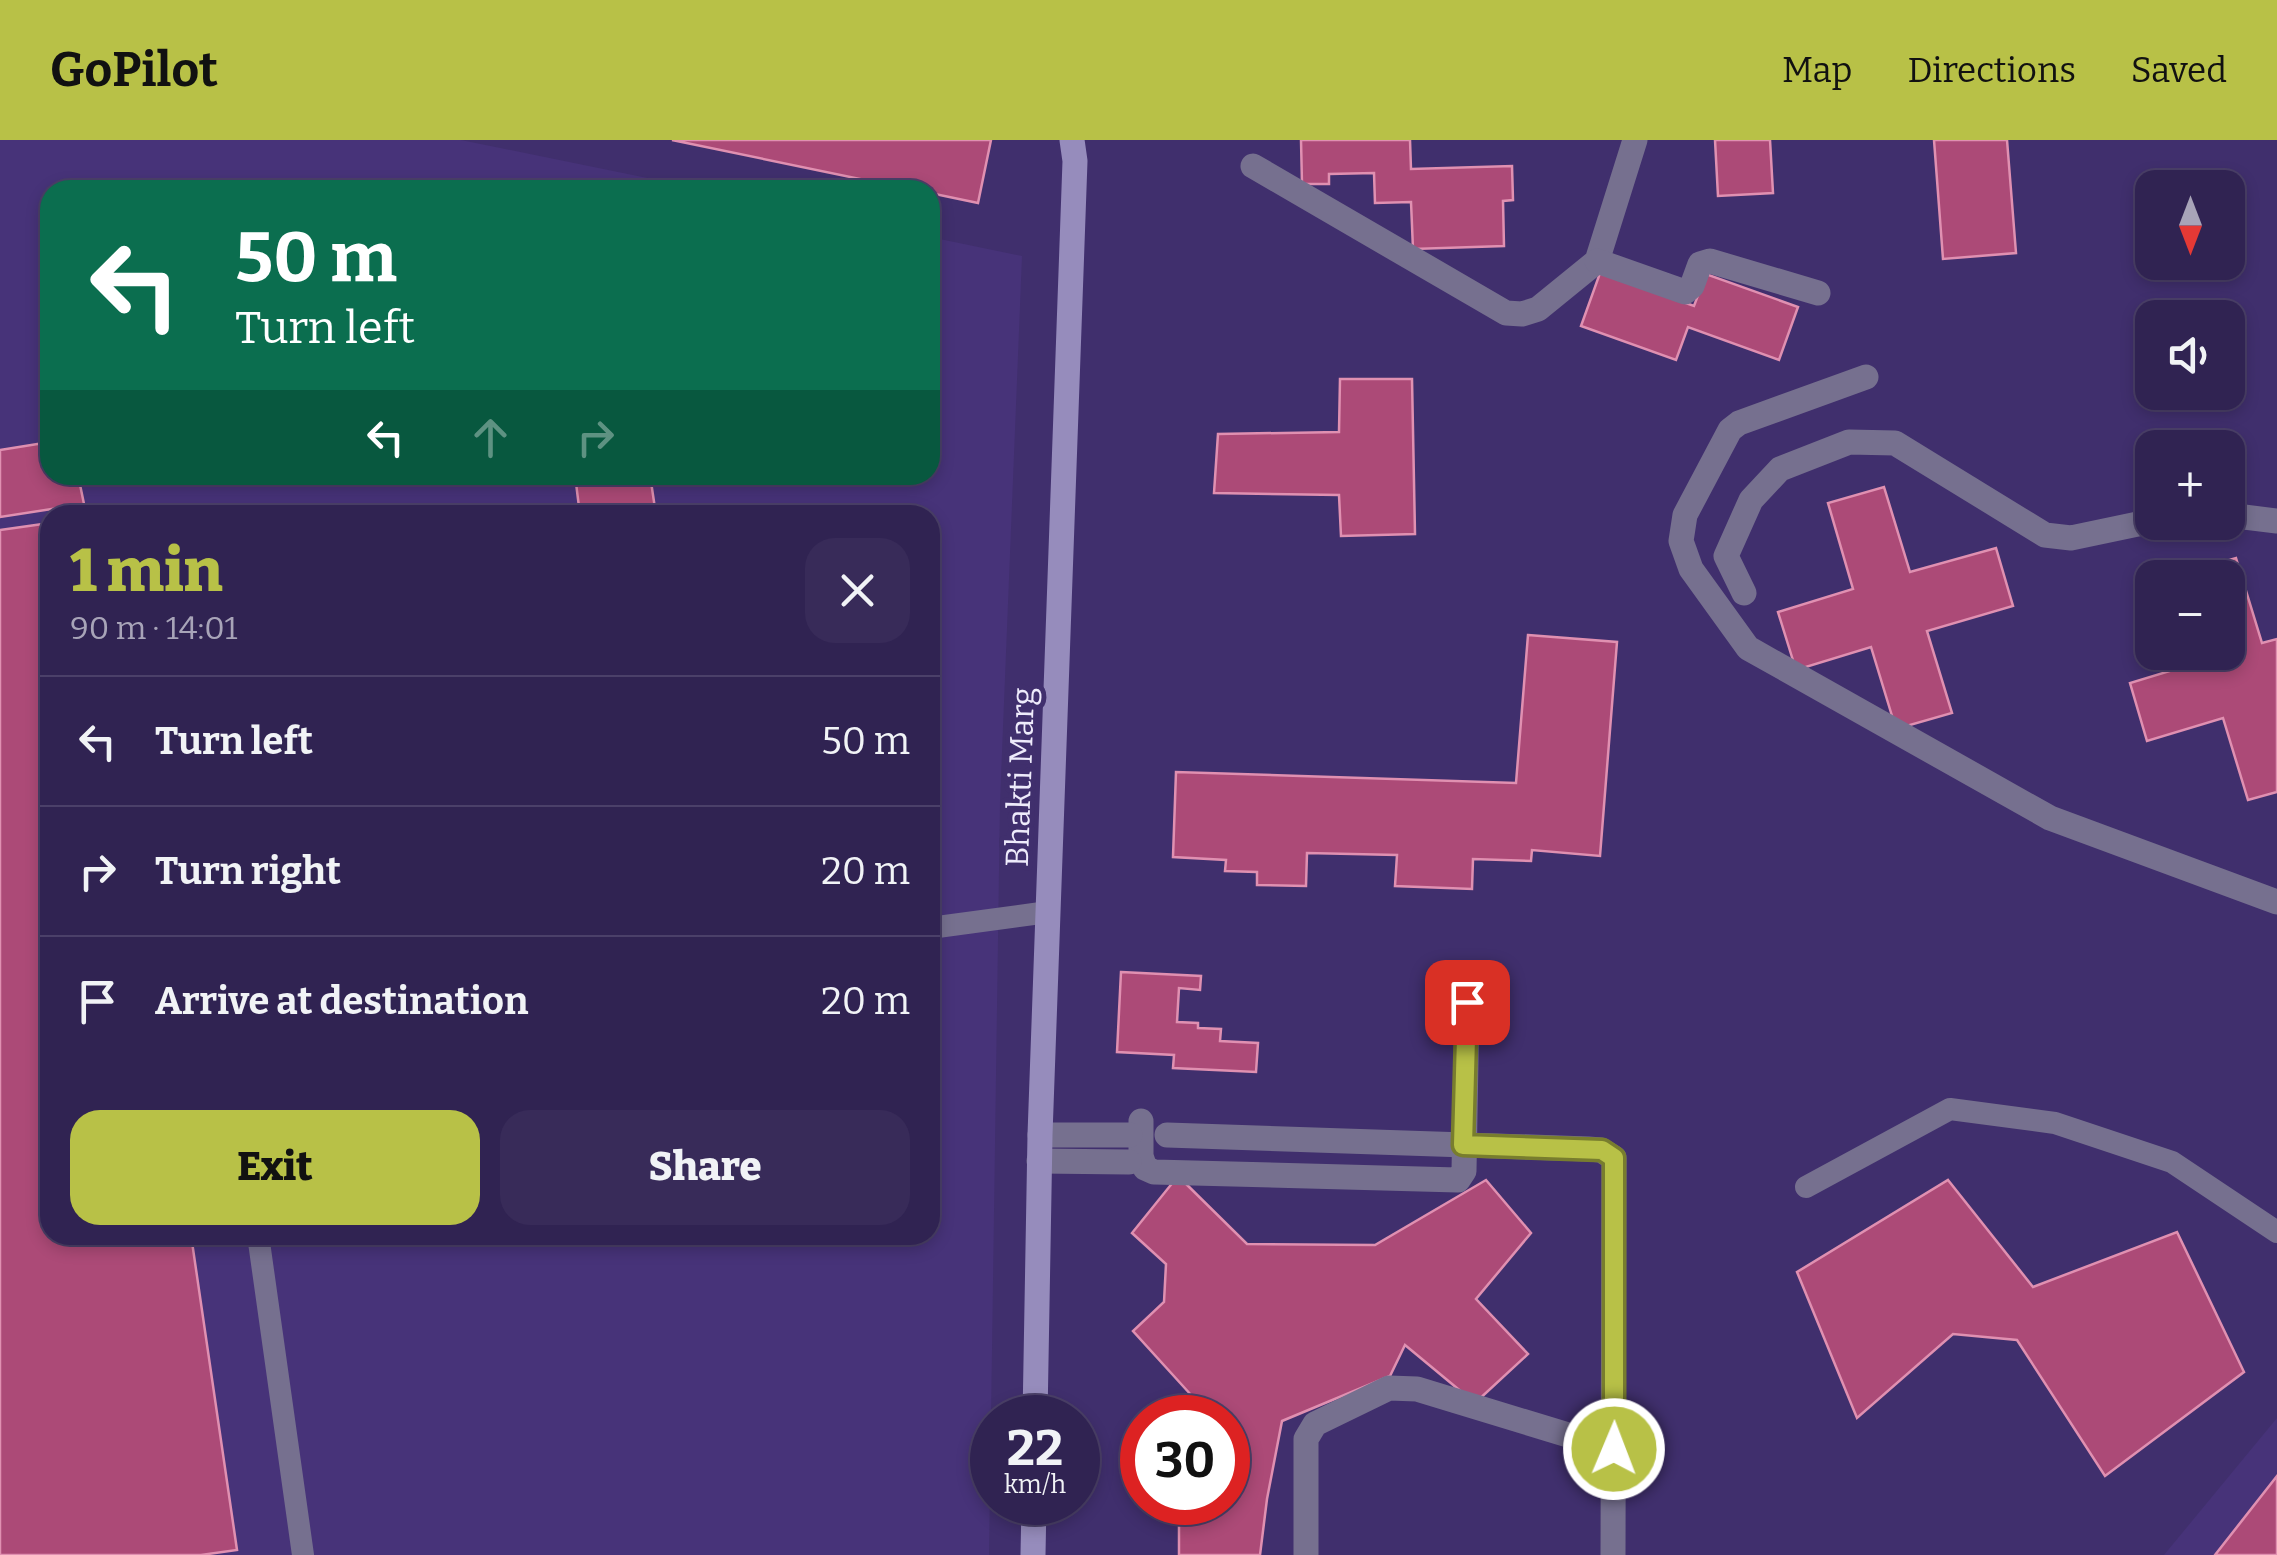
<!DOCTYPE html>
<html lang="en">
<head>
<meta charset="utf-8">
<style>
	body { margin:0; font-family:Bitter,serif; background:#382b59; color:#f1f3f6; height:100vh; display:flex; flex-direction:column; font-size:38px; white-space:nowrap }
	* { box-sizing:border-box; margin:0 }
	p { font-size:32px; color:#a8a4b8 }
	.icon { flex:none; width:55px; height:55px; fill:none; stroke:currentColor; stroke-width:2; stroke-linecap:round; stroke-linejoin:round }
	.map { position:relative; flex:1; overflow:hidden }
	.sheet { position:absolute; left:40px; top:365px; width:900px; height:740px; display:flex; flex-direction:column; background:#302352; border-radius:30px; box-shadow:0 5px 15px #0003,0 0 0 2px #4b4069 }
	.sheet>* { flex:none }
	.hud { position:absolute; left:40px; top:40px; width:900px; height:305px; border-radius:30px; box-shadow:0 5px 15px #0003,0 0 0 2px #4b4069; background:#0b6e4f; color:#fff; overflow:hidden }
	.needle { width:65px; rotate:180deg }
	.fabs { position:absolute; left:2135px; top:30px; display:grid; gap:20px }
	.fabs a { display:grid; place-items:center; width:110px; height:110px; border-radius:20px; background:#302352; box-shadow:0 5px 15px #0003,0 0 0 2px #4b4069; font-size:50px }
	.speed { position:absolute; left:970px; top:1255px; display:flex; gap:20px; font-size:50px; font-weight:700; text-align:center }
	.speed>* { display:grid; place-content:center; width:130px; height:130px; border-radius:50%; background:#302352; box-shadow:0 5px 15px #0003,0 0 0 2px #4b4069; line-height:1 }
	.speed small { font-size:25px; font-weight:400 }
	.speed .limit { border:15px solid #d22; background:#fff; color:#111 }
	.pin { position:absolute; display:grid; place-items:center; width:85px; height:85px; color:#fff; margin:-42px; border-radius:20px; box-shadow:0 5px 15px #0006 }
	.me { position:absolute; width:110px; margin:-55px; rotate:1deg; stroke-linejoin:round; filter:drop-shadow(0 0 8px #0008) }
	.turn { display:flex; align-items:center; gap:35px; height:210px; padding:0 30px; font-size:45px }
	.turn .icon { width:130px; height:130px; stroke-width:2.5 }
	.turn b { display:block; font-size:70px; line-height:85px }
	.lanes { display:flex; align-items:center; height:95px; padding:0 30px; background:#0003; justify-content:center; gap:50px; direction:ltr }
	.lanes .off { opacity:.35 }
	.round { display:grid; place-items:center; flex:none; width:105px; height:105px; border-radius:30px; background:#382b59 }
	.summary { display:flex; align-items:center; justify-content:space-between; height:170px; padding:0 30px }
	h1 { font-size:60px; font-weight:800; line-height:75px; color:#b8c147 }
	.primary-button { display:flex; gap:20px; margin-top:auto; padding:20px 30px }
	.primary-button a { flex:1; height:115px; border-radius:30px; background:#b8c147; color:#111; font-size:40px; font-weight:800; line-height:115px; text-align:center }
	.primary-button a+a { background:#382b59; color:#f1f3f6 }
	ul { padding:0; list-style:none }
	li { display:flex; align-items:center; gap:30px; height:130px; padding:0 30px; border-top:2px solid #4b4069 }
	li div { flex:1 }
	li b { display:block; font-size:38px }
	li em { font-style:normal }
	header { display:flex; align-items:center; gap:60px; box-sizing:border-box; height:140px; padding:0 50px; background:#b8c147; color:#111 }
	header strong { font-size:48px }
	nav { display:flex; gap:55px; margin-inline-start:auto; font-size:35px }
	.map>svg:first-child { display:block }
</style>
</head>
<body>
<header>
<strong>GoPilot</strong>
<nav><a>Map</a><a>Directions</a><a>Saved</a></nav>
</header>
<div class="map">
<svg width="2277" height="1415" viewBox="0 0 2277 1415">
	<rect width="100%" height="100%" fill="#402f6d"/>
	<g fill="#473379" fill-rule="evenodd">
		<path d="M0 0H461L706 50H50V335H930V97L1022 116 1000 662 989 1415H0ZM50 375H930V1095H50Z"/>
		<polygon points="2277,1278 2277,1415 2164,1415"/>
	</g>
	<g fill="#ac4a77" stroke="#e090b1" stroke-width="2.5">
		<polygon points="672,0 991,0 978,63 930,53 930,50 913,50"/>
		<polygon points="1301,0 1410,0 1411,29 1512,26 1513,60 1503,61 1504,106 1413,109 1411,62 1375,63 1374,33 1329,34 1329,44 1302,44"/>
		<polygon points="1715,0 1770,0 1773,53 1718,56"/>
		<polygon points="1934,0 2007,0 2016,113 1943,119"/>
		<polygon points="1600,133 1694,166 1706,134 1798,167 1779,220 1688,187 1676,220 1581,186"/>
		<polygon points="1340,239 1412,239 1415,394 1341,396 1339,355 1214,353 1218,294 1339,292"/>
		<polygon points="50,302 50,335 78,335 84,364 0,377 0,310"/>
		<polygon points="575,335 650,335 656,375 580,375"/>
		<polygon points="1884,347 1910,432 1996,408 2013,466 1927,491 1952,573 1896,589 1871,507 1796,530 1778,472 1853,449 1828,363"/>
		<polygon points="50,383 50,1095 191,1095 237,1410 201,1415 0,1415 0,390"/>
		<polygon points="2236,418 2262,503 2277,499 2277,652 2248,660 2223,578 2147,601 2130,543 2206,520 2203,512 2228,512 2228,438 2181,438 2180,434"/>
		<polygon points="1528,495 1617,502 1600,716 1532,710 1531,721 1473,719 1472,749 1395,746 1397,715 1307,713 1306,746 1257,745 1257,732 1225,731 1226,720 1173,717 1176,632 1516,643"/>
		<polygon points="1121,832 1201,836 1200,850 1179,848 1177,882 1198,883 1198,888 1221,889 1220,901 1258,903 1256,932 1173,928 1174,915 1117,912"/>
		<polygon points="1178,1036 1247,1104 1375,1105 1486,1040 1531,1093 1476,1159 1528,1214 1475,1263 1405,1205 1390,1236 1282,1281 1267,1359 1260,1415 1179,1415 1179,1362 1228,1362 1228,1278 1186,1278 1192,1256 1133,1191 1164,1162 1166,1124 1132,1093"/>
		<polygon points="1948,1040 2033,1147 2177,1092 2244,1232 2105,1336 2017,1200 1953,1194 1857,1278 1797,1132"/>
		<polygon points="2277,1336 2277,1415 2215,1415"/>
	</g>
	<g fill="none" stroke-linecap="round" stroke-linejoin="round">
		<g stroke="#76708f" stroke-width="22">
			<polyline points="930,788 1048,772"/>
			<polyline points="1806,1047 1950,969 2055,983 2172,1022 2277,1092"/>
			<polyline points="258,1095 303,1415"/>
		</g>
		<g stroke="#76708f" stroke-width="25">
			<polyline points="1253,26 1506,173 1522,174 1538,169 1597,121 1635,0"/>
			<polyline points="1597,121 1685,152 1692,146 1700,124 1710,121 1818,153"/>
			<polyline points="1866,237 1739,283 1730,290 1685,375 1681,401 1691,429 1748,508 2050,678 2277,762"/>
			<polyline points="2228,375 2277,381"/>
			<polyline points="1744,453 1726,416 1751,360 1780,329 1849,302 1895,303 2045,395 2071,398 2152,381"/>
			<polyline points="1141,981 1141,1016 1145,1028 1154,1032 1458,1040 1464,1031 1467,862"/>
			<polyline points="1040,995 1130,995"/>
			<polyline points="1167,995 1588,1009 1601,1010 1614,1018 1613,1415"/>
			<polyline points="1039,1021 1129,1022"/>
			<polyline points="1306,1415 1306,1299 1315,1284 1389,1248 1417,1249 1614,1309"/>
		</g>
		<g stroke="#968cbc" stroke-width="25">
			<polyline points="1035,1278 1040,995 1075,21 1072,0"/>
			<polyline points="1033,1415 1034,1362"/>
		</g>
	</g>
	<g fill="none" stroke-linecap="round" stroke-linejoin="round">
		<g stroke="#787d2e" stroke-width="25">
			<polyline id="route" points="1467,862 1463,1005 1602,1010 1614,1018 1614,1309"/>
		</g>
		<use href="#route" stroke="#b8c147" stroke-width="18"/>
	</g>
	<g text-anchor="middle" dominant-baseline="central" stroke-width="10" stroke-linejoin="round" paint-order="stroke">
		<g font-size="32" fill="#eeebfb" stroke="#402f6d">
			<text transform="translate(1020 637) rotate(-88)">Bhakti Marg</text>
		</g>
	</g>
</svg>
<div class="fabs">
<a><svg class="needle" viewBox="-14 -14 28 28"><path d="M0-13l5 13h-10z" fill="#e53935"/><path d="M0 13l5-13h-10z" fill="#a8a4b8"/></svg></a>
<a><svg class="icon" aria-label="sound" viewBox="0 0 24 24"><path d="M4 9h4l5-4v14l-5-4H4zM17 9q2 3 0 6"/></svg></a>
<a>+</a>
<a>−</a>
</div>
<div class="speed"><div>22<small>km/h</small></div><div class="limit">30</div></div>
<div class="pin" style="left:1467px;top:862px;background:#d93025"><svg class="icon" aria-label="arrive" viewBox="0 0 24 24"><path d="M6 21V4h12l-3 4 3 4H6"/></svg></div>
<svg class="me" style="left:1614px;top:1309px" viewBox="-20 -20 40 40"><circle r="17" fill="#b8c147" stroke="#fff" stroke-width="3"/><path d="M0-11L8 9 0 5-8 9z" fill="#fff"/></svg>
<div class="hud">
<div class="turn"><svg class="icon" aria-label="left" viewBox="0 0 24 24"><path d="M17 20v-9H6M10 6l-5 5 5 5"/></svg><div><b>50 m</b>Turn left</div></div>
<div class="lanes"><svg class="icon" aria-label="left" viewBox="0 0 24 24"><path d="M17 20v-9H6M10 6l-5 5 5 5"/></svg><svg class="icon off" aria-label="ahead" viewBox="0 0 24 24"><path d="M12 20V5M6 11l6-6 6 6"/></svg><svg class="icon off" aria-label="right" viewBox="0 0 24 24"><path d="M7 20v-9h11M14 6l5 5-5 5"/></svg></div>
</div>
<section class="sheet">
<div class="summary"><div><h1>1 min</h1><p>90 m · 14:01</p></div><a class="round"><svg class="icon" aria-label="close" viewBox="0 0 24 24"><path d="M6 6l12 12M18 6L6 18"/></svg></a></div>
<ul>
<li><svg class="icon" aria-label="left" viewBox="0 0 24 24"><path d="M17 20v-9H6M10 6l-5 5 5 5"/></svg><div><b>Turn left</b></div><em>50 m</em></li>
<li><svg class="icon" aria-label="right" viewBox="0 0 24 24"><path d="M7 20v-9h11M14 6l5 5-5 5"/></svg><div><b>Turn right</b></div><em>20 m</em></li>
<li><svg class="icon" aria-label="arrive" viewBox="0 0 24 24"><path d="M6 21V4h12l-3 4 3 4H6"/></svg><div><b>Arrive at destination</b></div><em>20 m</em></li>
</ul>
<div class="primary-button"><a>Exit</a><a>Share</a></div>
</section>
</div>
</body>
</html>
